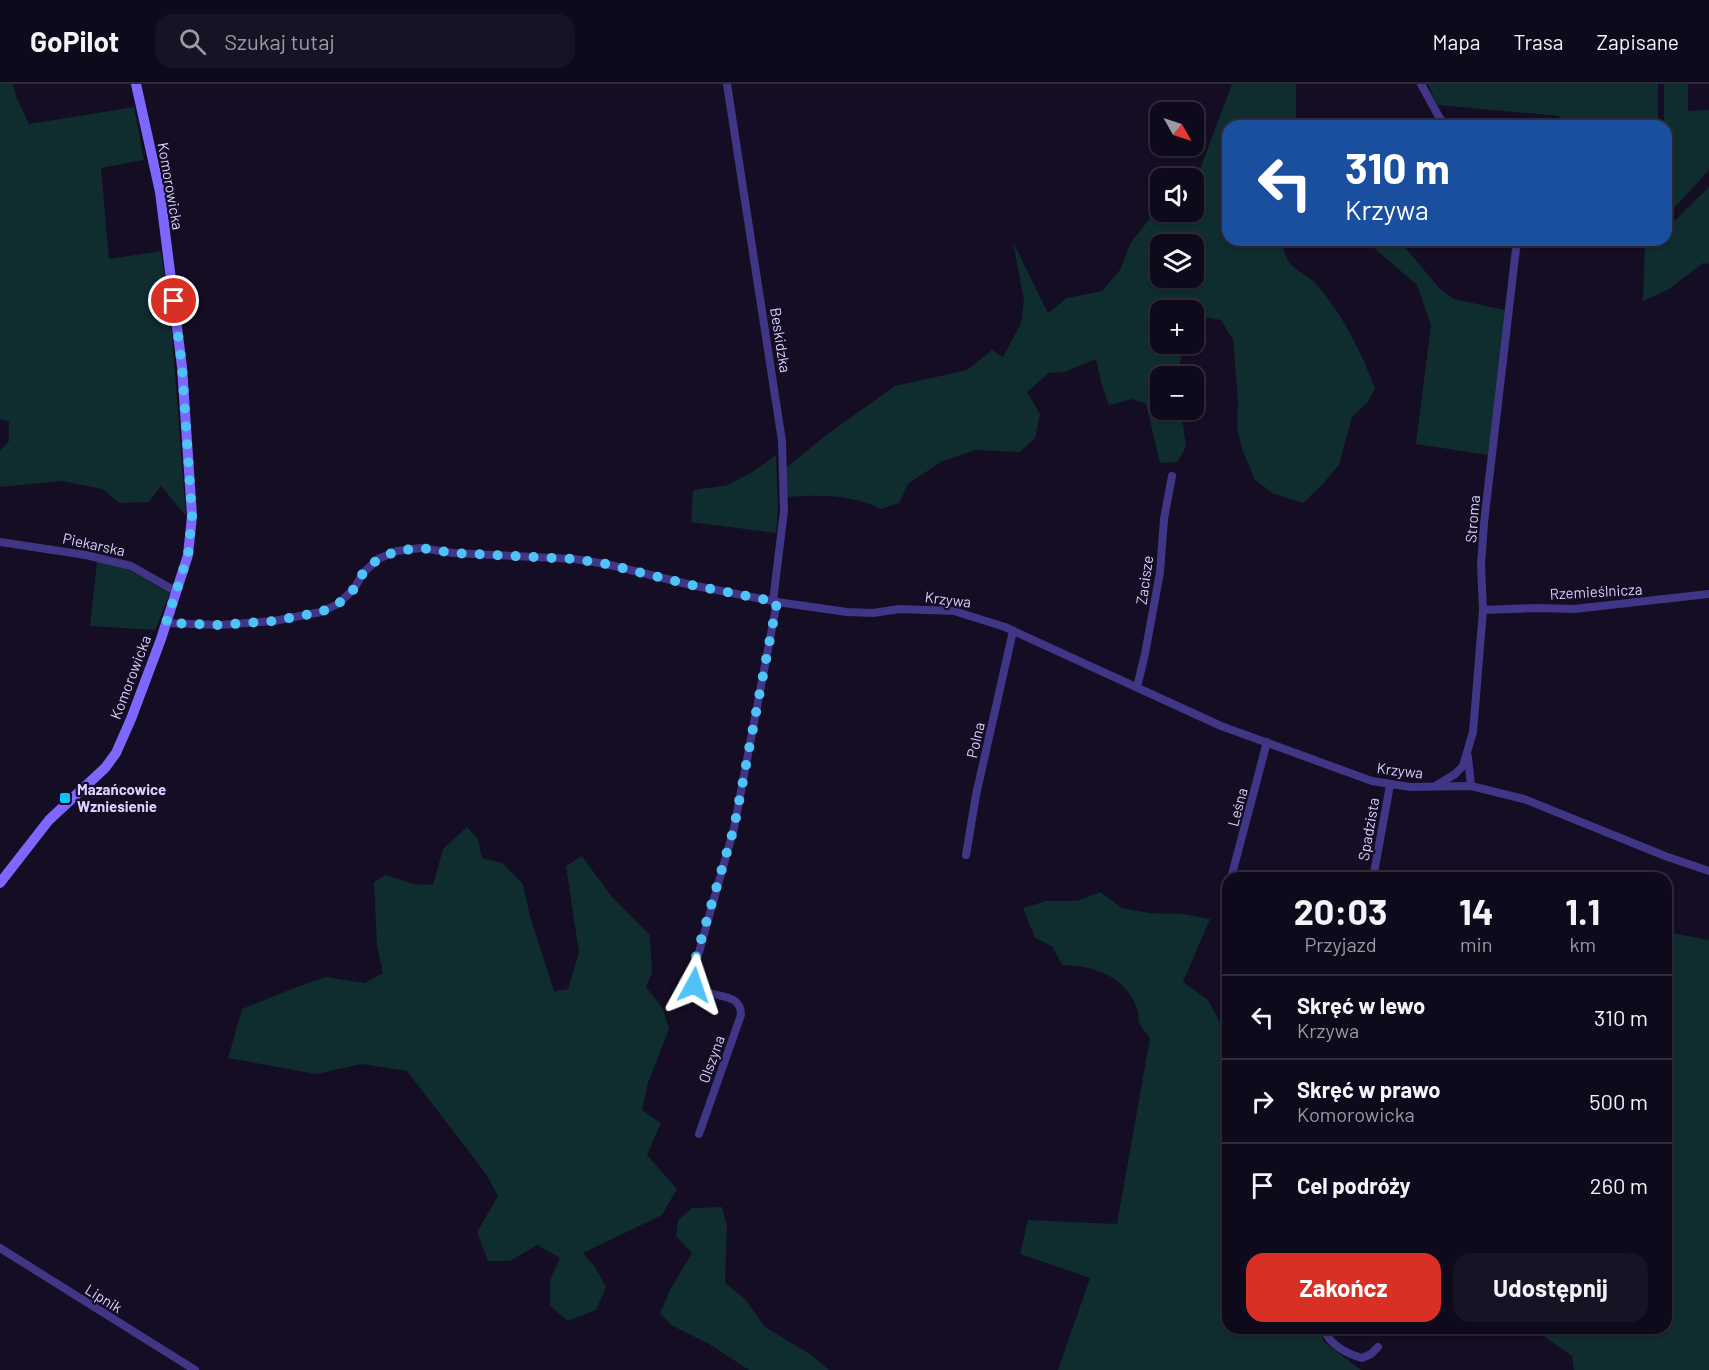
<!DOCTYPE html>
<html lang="pl">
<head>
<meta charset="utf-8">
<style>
	body { margin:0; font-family:Barlow,sans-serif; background:#181324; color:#f1f3f6; height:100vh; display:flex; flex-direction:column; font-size:22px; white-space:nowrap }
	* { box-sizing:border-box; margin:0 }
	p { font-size:20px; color:#9b9aa3 }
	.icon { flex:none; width:33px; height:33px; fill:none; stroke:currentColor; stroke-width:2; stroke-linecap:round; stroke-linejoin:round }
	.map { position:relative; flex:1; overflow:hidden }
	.panel { position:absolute; left:1222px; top:788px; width:450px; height:462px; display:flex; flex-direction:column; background:#0f0a1b; border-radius:18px; box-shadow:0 2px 4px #0004,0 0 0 2px #2f2b3a }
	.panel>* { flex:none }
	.hud { position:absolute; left:1222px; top:36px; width:450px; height:126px; border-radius:18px; box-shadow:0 2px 4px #0004,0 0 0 2px #2f2b3a; background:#1a4fa0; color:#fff; overflow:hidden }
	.needle { width:39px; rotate:129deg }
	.buttons { position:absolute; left:1150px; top:18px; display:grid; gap:12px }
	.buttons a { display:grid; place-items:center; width:54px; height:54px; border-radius:12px; background:#0f0a1b; box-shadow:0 2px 4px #0004,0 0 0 2px #2f2b3a; font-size:30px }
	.pin { position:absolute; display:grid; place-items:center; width:51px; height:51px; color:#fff; margin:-26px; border:3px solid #fff; border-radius:50%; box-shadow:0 2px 6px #0007 }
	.me { position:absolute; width:66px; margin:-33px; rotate:5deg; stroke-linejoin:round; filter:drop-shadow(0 0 4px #0008) }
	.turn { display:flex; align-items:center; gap:21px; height:126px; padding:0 24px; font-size:27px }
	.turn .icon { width:78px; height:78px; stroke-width:2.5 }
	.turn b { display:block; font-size:42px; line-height:51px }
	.eta { display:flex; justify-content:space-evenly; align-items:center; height:102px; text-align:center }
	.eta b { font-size:36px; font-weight:700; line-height:42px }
	.action { display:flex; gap:12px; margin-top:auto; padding:12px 24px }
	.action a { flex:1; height:69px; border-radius:18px; background:#d93025; color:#fff; font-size:24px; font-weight:700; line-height:69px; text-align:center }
	.action a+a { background:#181324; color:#f1f3f6 }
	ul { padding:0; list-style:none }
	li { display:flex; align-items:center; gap:18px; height:84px; padding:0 24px; border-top:2px solid #2f2b3a }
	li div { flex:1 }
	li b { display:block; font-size:22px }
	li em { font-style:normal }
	header { display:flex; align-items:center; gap:36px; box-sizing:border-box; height:84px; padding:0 30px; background:#0f0a1b; border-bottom:2px solid #2f2b3a }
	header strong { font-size:28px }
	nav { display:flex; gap:33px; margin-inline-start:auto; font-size:21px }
	.search { width:420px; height:54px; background:#181324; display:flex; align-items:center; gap:15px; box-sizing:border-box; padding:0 21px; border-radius:18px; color:#9b9aa3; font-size:22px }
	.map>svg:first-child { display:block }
</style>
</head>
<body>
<header>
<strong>GoPilot</strong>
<div class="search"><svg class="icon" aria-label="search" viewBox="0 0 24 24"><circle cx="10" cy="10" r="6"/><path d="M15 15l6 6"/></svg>Szukaj tutaj</div>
<nav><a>Mapa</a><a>Trasa</a><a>Zapisane</a></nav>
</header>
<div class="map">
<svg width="1709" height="1286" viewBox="0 0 1709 1286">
	<rect width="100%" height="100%" fill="#140d24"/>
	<g fill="#0f2c2f" fill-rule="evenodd">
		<polygon points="0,0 13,0 16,12 29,40 134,23 144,76 101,84 109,175 161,167 171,238 186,432 161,402 149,418 119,419 103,405 61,397 0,403 0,366 9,357 9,338 0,335"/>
		<path d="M1232 0H1296V42H1228V156H1282C1286 189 1301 183 1318 202 1343 231 1362 269 1375 305L1367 319 1352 333 1339 381 1322 401 1303 419 1274 410 1255 396 1243 368 1237 344 1238 317 1233 256 1221 236 1204 233 1194 239V226H1161V260H1183L1178 292H1161V326H1181L1186 363 1177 378 1160 379 1146 320 1133 315 1109 321 1102 302 1096 275 1064 288 1049 289 1027 308 1040 330 1035 354 1020 368 975 366 941 378 908 400 899 419 881 425C851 410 820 411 787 413L786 384 825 352 895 302 967 286 992 266 1003 273 1021 239 1024 217 1013 158 1048 229 1067 214 1102 207 1120 186 1131 158 1161 121V128H1194V94H1192L1199 88ZM1161 160H1194V194H1161Z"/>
		<polygon points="1428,0 1658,0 1658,42 1564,42 1559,32 1437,21"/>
		<polygon points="1664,0 1688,0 1688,27 1709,26 1709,86 1667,132 1666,42 1664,42"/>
		<polygon points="1709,103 1709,180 1703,179 1669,205 1643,217 1645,156 1666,156 1667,144"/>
		<polygon points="1365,156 1399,156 1439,204 1454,215 1505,226 1488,371 1416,360 1431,241 1417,201"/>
		<polygon points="776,371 778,426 776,449 691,438 693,406 728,401 754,387"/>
		<polygon points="97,477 129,486 170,509 155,546 90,542"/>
		<polygon points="467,743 478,755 482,774 502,779 523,800 530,832 554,907 568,905 579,869 566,782 582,772 612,813 650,851 652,889 646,903 663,925 669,945 648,999 642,1026 661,1039 647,1071 677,1105 662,1131 583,1169 595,1183 606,1203 596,1226 568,1237 550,1222 550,1196 560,1174 537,1161 510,1177 488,1177 477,1148 498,1112 486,1090 407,987 362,980 316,990 228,974 242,925 294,904 326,893 365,899 383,889 377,862 374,798 386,791 413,800 433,801 443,765"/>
		<path d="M1100 808 1122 824 1149 829 1183 830 1210 835 1183 898 1208 916 1219 937 1228 966V1244H1320L1324 1258 1361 1286H1058L1090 1194 1020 1170 1028 1136 1117 1140 1150 954C1146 949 1141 943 1139 938 1138 934 1139 928 1137 924 1125 892 1093 881 1062 881L1052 862 1035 854 1023 824 1046 817H1077Z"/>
		<polygon points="1667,848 1709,856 1709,1286 1574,1286 1572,1272 1545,1253 1538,1244 1666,1244"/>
		<polygon points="722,1123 727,1142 725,1199 744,1214 765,1243 813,1272 829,1286 749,1286 709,1260 671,1241 660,1229 671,1204 692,1169 676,1152 678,1136 692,1124"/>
	</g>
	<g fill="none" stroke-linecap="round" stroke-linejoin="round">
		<g stroke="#413586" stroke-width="8">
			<polyline points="727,0 782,357 784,427 773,517"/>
			<polyline points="1421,0 1439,33 1446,42"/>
			<polyline points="0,458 86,471 131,482 177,508"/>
			<polyline points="1483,526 1536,524 1574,525 1709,510"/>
			<polyline points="166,539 220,541 274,537 321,528 338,520 354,505 363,489 378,475 397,467 421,464 453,469 574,475 606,480 691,501 777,518 847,528 873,529 900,525 954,527 1005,543 1221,642 1372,697 1410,703 1471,702 1524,715 1665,772 1709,787"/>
			<polyline points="1137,603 1145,570 1160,488 1164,435 1172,392"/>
			<polyline points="1468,673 1471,702"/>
			<polyline points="1437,701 1455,690 1463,682 1473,648 1483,526 1481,481 1484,439 1517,156"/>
			<polyline points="966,771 976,711 1013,547"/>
			<polyline points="1231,794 1267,658"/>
			<polyline points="1373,794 1390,701"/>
			<polyline points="1228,947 1228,955"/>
			<path d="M699 1050 741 931C741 902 701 921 692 893L734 744 777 518"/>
			<polyline points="0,1164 195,1286"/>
			<path d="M1324 1244C1328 1260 1347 1270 1362 1274L1371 1270 1378 1263"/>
		</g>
		<polyline stroke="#7d67ff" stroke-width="10" points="0,799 49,736 105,684 116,669 131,635 161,555 188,471 192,432 182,283 160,108 136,0"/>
	</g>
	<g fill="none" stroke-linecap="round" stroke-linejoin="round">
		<polyline stroke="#4fc3f7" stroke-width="10" stroke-dasharray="0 18" points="174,217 182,283 192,432 188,471 166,539 220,541 274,537 321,528 338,520 354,505 363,489 378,475 397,467 421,464 453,469 574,475 606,480 691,501 777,518 734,744 693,883 692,892 694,901"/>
	</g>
	<rect fill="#00c4fb" stroke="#140d24" stroke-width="2" x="59" y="708" width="12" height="12" rx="3"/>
	<g text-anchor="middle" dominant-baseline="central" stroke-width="4.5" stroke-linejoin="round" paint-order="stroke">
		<g font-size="15" fill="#dbd0ff" stroke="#140d24">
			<text transform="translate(171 102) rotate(80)">Komorowicka</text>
			<text transform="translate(781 256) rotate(81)">Beskidzka</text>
			<text transform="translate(1472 435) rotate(-85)">Stroma</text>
			<text transform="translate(94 460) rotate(12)">Piekarska</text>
			<text transform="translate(1144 496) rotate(-82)">Zacisze</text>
			<text transform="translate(1596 507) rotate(-3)">Rzemieślnicza</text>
			<text transform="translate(948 515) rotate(7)">Krzywa</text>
			<text transform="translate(130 593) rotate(-69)">Komorowicka</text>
			<text transform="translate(975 656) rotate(-77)">Polna</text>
			<text transform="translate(1400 686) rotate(7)">Krzywa</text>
			<text transform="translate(1237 723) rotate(-75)">Leśna</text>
			<text transform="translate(1368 745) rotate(-80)">Spadzista</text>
			<text transform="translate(711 975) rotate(-70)">Olszyna</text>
			<text transform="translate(104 1214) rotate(32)">Lipnik</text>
		</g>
		<g font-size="15" font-weight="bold" fill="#dbd0ff" stroke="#140d24" text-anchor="start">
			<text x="77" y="705">Mazańcowice<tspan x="77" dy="17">Wzniesienie</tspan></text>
		</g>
	</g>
</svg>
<div class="buttons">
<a><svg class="needle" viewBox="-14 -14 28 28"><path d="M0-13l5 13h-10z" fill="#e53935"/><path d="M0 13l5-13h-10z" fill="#9b9aa3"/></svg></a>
<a><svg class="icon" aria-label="sound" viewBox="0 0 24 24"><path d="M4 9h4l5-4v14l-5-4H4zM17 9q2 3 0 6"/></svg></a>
<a><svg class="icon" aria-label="layers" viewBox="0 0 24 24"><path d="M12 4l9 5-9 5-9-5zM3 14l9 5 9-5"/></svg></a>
<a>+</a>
<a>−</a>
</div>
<div class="pin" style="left:174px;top:217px;background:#d93025"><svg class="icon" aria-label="arrive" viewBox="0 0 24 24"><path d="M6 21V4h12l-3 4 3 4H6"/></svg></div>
<svg class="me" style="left:694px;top:901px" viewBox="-20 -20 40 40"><path d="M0-17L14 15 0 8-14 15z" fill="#4fc3f7" stroke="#fff" stroke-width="4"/></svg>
<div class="hud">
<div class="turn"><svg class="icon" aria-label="left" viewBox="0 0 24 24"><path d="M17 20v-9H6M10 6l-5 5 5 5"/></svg><div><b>310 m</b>Krzywa</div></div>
</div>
<section class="panel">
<div class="eta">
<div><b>20:03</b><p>Przyjazd</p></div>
<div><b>14</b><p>min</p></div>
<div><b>1.1</b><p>km</p></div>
</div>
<ul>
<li><svg class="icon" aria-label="left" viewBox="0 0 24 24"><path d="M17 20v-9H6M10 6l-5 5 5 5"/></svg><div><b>Skręć w lewo</b><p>Krzywa</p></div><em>310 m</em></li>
<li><svg class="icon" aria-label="right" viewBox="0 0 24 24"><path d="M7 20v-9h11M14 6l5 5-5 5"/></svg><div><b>Skręć w prawo</b><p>Komorowicka</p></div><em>500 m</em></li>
<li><svg class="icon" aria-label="arrive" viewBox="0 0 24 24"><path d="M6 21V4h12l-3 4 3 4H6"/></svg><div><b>Cel podróży</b></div><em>260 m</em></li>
</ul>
<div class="action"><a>Zakończ</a><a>Udostępnij</a></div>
</section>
</div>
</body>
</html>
